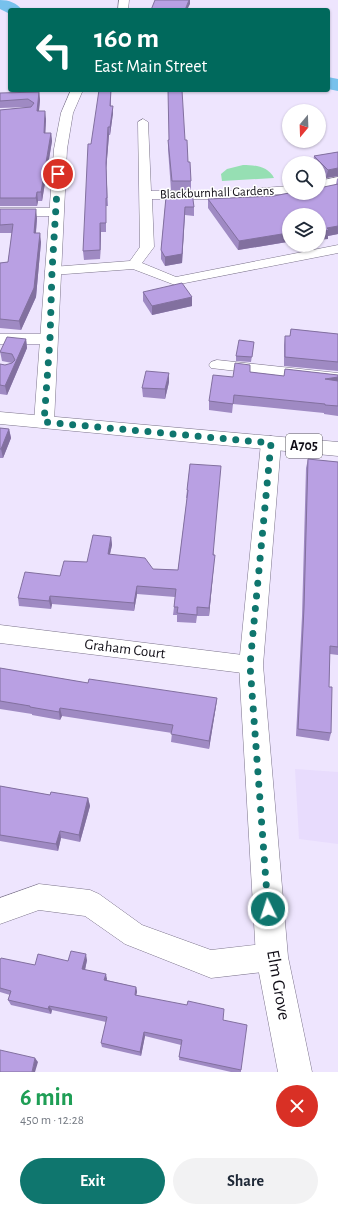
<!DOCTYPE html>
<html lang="en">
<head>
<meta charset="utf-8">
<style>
	body { margin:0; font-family:"Alegreya Sans",sans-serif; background:#f2f2f3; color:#1f2937; height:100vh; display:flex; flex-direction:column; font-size:15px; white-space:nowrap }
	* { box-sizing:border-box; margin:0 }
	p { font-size:13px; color:#747a83 }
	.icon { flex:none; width:22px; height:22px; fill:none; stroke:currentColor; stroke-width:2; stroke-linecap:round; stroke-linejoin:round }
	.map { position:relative; height:1072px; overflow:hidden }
	.panel { display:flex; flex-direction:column; background:#fff; flex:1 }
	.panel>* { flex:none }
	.top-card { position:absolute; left:8px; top:8px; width:322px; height:84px; border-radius:4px; box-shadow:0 1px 3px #0004; background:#00695c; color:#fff; overflow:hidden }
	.needle { width:26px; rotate:199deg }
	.fabs { position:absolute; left:282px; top:104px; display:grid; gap:8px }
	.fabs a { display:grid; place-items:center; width:44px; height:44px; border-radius:50%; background:#fff; box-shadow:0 1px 3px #0004; font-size:20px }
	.pin { position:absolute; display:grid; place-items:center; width:34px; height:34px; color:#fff; margin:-17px; border:2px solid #fff; border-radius:50%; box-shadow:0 1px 4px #0007 }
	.me { position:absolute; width:44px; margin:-22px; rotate:356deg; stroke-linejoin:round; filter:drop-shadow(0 0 3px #0008) }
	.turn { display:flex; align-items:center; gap:14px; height:84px; padding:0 20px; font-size:18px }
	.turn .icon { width:52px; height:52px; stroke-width:2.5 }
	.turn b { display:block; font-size:28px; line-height:34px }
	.round { display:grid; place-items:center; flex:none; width:42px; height:42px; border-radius:21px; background:#f2f2f3 }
	.summary { display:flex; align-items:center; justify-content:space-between; height:68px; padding:0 20px }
	h1 { font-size:24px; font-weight:700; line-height:30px; color:#1e9e55 }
	.cta { display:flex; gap:8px; margin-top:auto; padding:8px 20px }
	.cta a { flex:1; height:46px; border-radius:24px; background:#0f766e; color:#fff; font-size:16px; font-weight:700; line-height:46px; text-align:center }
	.cta a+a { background:#f2f2f3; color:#1f2937 }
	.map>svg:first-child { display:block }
</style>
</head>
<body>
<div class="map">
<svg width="338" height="1072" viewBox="0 0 338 1072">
	<rect width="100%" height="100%" fill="#eee5fe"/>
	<polygon fill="#e8dcfd" points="295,769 338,772 338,844 299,839"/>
	<path fill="#96dfb3" d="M243 165C254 165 268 166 274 178L222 181 221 174 227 169Z"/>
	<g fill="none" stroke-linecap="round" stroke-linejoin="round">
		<g fill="#77c1ec" fill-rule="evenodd">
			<path d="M0 0C9 0 17 3 22 10H10V14L0 9Z"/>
			<polygon points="328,77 338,79 338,91 328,89"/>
		</g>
		<g stroke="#7c748b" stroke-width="1">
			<g id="street">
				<polygon points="143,119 148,122 151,191 226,191 289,186 289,193 292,193 226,199 152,199 154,247 142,263 176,277 338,245 338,253 175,285 133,269 52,275 47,274 45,271 47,268 52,267 130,261 140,247 138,122"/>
				<polygon points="338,177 338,185 319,189 319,181"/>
				<polygon points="0,208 55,208 59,209 61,212 59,215 55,216 0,216"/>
				<polygon points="0,334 50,334 55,336 58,339 55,342 50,344 0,344"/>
				<polygon points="217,360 338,373 338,383 211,368 209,365 211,362"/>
				<polygon points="0,625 251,656 259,658 262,665 259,672 251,674 0,643"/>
				<polygon points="39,884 90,890 99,894 142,925 211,950 272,943 282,947 286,957 282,967 272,971 211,978 125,944 85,916 39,910 0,924 0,898"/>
			</g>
		</g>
		<g stroke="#7c748b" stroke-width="1">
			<g id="secondary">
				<polygon points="119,0 129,0 128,10 118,10"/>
				<polygon points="71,90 83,90 73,113 67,149 54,422 51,427 44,428 37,427 34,422 54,149 61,113"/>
				<polygon points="271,436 278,438 281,443 263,665 288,957 312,1072 278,1072 256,957 239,665 261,443 264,438"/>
			</g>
		</g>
		<g stroke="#7c748b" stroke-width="1">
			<polygon id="primary" points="0,412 338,442 338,456 0,424"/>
		</g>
		<use href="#street" fill="#fff" fill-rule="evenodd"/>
		<use href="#secondary" fill="#fff" fill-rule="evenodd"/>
		<use href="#primary" fill="#fff" fill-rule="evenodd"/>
	</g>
	<g fill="#9f8ac3">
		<polygon points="111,90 111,106 113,113 110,135 109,135 106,171 108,206 106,206 106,232 101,232 100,259 84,260 83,251 91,144"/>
		<polygon points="39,92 40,100 39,111 46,119 45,133 51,133 52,141 42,201 38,201 37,206 0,206 0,110 29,107 0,108 0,93"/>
		<polygon points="168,140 185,140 191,181 191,190 171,190 168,149"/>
		<polygon points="338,152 338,176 326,178 319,170 319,163 313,163 314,156"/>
		<polygon points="338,178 338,234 328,236 328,239 289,215 289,243 288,243 287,242 238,250 208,208 208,199 274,196 336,185 337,179"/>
		<polygon points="166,197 194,207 194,216 185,215 182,263 165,266 161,259 161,250"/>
		<polygon points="0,209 37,218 36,233 41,242 36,297 21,330 0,328 0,263 8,262 12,233 0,233"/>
		<polygon points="143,292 192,297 192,306 152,315 143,301"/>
		<polygon points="291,329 338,334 338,371 284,366 284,345 285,336 290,336"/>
		<polygon points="26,339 27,348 7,395 0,394 0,364 5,365 12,363 2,361 0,351"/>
		<polygon points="254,342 251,362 236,361 236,356"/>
		<polygon points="285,369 338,375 338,416 324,414 324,413 233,404 232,413 209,410 209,401 233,377 250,372 284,376"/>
		<polygon points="169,382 165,399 143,397 142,388"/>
		<polygon points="0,428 9,429 11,438 3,458 0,458"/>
		<polygon points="308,459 338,462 338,655 330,654 329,687 331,733 329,741 296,736 302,616 306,468"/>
		<polygon points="190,464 214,555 214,564 209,616 197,616 196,623 177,622 177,615 173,615 174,607 175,597 137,594 134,611 52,604 51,609 19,606 18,598 60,576 87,562 111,537 112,545 110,554 153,569 178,570 187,498 186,498 187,490"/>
		<polygon points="0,668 88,683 217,698 216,706 209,749 171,742 172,733 62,716 60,720 32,715 32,714 0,709"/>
		<polygon points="0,786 50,795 88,798 90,806 80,842 61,838 58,851 0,841"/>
		<polygon points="0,960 35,965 68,961 87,960 85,970 107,979 106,980 136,987 137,992 136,995 223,1020 241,1070 241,1072 231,1072 179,1060 181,1045 145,1036 141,1056 102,1047 101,1043 106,1022 52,1010 51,1014 11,1005 8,1000 10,995 0,992"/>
	</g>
	<g fill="#82709f">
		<polygon points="189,0 190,0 190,4 187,10 185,10"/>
		<polygon points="39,92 40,100 38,119 37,111"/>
		<polygon points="113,106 113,113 110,135 110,127"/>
		<polygon points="45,111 46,119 45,141 44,133"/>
		<polygon points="108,127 109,135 106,171 108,206 106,163"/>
		<polygon points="51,133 52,141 42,201 41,192"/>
		<polygon points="338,168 338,176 326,178 328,170"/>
		<polygon points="37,192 38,201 37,206 36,198"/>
		<polygon points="185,207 182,263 165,266 165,257"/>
		<polygon points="36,209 37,218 35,242 34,233"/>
		<polygon points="100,223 101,232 100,259"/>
		<polygon points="338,226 338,234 328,236 328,239 319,240 319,231 327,228"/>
		<polygon points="40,233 41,242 36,297 21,330 19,321"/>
		<polygon points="288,233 287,242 238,250 239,241"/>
		<polygon points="192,297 192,306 152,315 152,306"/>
		<polygon points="26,339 27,348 7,395 5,386"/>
		<polygon points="169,373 169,382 165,399 165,389"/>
		<polygon points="338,377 338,385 325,379"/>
		<polygon points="9,429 11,438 3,458 1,449"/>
		<polygon points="111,537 112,545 108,562 108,554"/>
		<polygon points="215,555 214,564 209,616 209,608"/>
		<polygon points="137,586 137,594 134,611 134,603"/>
		<polygon points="50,596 52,604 51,609 49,601"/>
		<polygon points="217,698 216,706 209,749 209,741"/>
		<polygon points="60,708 62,716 60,720 59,712"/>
		<polygon points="88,798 90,806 80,842 79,835"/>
		<polygon points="60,831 61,838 58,851 56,844"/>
		<polygon points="86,954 87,960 84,974 82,969"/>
		<polygon points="106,974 107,979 105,985 104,980"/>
		<polygon points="136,987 137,992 135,1000 135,995"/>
		<polygon points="49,1006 52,1010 51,1014 48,1009"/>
		<polygon points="144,1032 145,1036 141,1056 140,1052"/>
		<polygon points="35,1058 38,1062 35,1072 32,1072"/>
	</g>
	<g fill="#b9a0e3" stroke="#82709f">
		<polygon points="155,0 189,0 185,10 151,10"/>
		<polygon points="99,90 111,90 110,106 113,106 110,127 108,127 106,163 107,198 106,198 106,223 100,223 100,250 83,251 88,144 91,144"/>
		<polygon points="168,90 182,90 185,140 187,140 188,162 190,162 191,181 172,181 168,140 169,140"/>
		<polygon points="39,92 37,111 45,111 44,133 51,133 41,192 37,192 36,198 0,198 0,110 31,107 34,103 28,99 0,101 0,93"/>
		<polygon points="338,152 338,168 328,170 314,156"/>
		<polygon points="338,184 338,226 327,228 329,230 319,231 319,215 289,215 289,234 288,233 239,241 208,199 274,196 289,193 319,193 319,188"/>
		<polygon points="172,192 192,192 194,207 185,207 182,254 165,257 161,250 166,197 172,197"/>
		<polygon points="0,209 36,209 34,233 40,233 34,288 19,321 0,319 0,263 8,262 13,224 0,225"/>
		<polygon points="182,283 192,297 152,306 143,292"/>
		<polygon points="291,329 338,334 338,362 285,357 285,336 290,336"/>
		<polygon points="7,337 26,339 5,386 0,385 0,364 5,365 12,363 15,360 12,354 0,352"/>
		<polygon points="239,340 254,342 252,357 236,356"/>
		<polygon points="235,363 250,365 250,372 284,376 285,369 338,375 338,377 325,379 338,381 338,406 325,405 325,404 234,395 233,404 209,401 213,375 233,377"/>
		<polygon points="146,371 169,373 165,389 142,388"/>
		<polygon points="0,428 9,429 1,449 0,449"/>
		<polygon points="308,459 338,462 338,647 330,646 329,687 332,687 331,733 298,729 304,608"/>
		<polygon points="190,464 221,466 213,555 215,555 209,608 197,607 197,615 177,613 178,607 174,607 176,589 137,586 134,603 50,596 49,601 18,598 25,572 60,576 64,561 87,562 93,535 111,537 108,554 145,558 153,569 178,570 188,490 187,490"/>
		<polygon points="0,668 88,683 89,679 217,698 209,741 171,734 173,725 60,708 59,712 30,707 30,706 0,701"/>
		<polygon points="0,786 50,795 51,792 88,798 79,835 60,831 56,844 0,835"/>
		<polygon points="71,951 86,954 82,969 106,974 104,980 136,987 135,995 187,1005 188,1001 224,1009 223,1020 247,1025 241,1070 179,1057 182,1040 144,1032 140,1052 101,1043 107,1017 49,1006 48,1009 8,1000 11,991 0,988 0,960 1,958 35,965 38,954 68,961"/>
		<polygon points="0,1050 35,1058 32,1072 0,1072"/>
	</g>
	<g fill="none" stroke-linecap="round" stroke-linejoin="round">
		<polyline stroke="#0f766e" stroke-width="7" stroke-dasharray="0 12.6" points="58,174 52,271 50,339 44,422 271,443 250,665 268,909"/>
	</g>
	<g text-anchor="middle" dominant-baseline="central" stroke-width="3" stroke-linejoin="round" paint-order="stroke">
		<g font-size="13" fill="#110e17" stroke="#fff">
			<text transform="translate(217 193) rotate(-2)">Blackburnhall Gardens</text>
		</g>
		<rect fill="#fff" stroke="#58565d" stroke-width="1" x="286" y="434" width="36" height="24" rx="3"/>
		<g font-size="14" font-weight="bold" fill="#110e17">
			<text x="304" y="446">A705</text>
		</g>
		<g font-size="15" fill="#110e17" stroke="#fff">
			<text transform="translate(125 649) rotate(7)">Graham Court</text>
		</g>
		<g font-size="18" fill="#110e17" stroke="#fff">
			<text transform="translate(278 985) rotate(80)">Elm Grove</text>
		</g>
	</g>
</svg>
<div class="fabs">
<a><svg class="needle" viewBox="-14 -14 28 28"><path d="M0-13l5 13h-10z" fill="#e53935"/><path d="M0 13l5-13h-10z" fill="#747a83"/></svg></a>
<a><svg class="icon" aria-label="search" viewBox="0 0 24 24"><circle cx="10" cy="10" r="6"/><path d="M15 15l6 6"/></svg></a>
<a><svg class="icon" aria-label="layers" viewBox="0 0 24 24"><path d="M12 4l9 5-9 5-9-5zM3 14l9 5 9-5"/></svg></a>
</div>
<div class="pin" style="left:58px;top:174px;background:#d93025"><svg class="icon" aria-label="arrive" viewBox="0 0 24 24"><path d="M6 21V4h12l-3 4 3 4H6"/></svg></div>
<svg class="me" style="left:268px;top:909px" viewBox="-20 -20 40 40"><circle r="17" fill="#0f766e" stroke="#fff" stroke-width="3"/><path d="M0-11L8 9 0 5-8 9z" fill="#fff"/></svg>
<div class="top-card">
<div class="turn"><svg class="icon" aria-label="left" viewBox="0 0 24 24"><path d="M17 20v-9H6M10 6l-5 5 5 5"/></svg><div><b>160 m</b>East Main Street</div></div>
</div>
</div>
<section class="panel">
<div class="summary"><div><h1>6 min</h1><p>450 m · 12:28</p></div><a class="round" style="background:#d93025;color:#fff"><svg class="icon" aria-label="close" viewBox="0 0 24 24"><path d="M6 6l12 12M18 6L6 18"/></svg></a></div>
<div class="cta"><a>Exit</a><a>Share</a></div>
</section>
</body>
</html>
